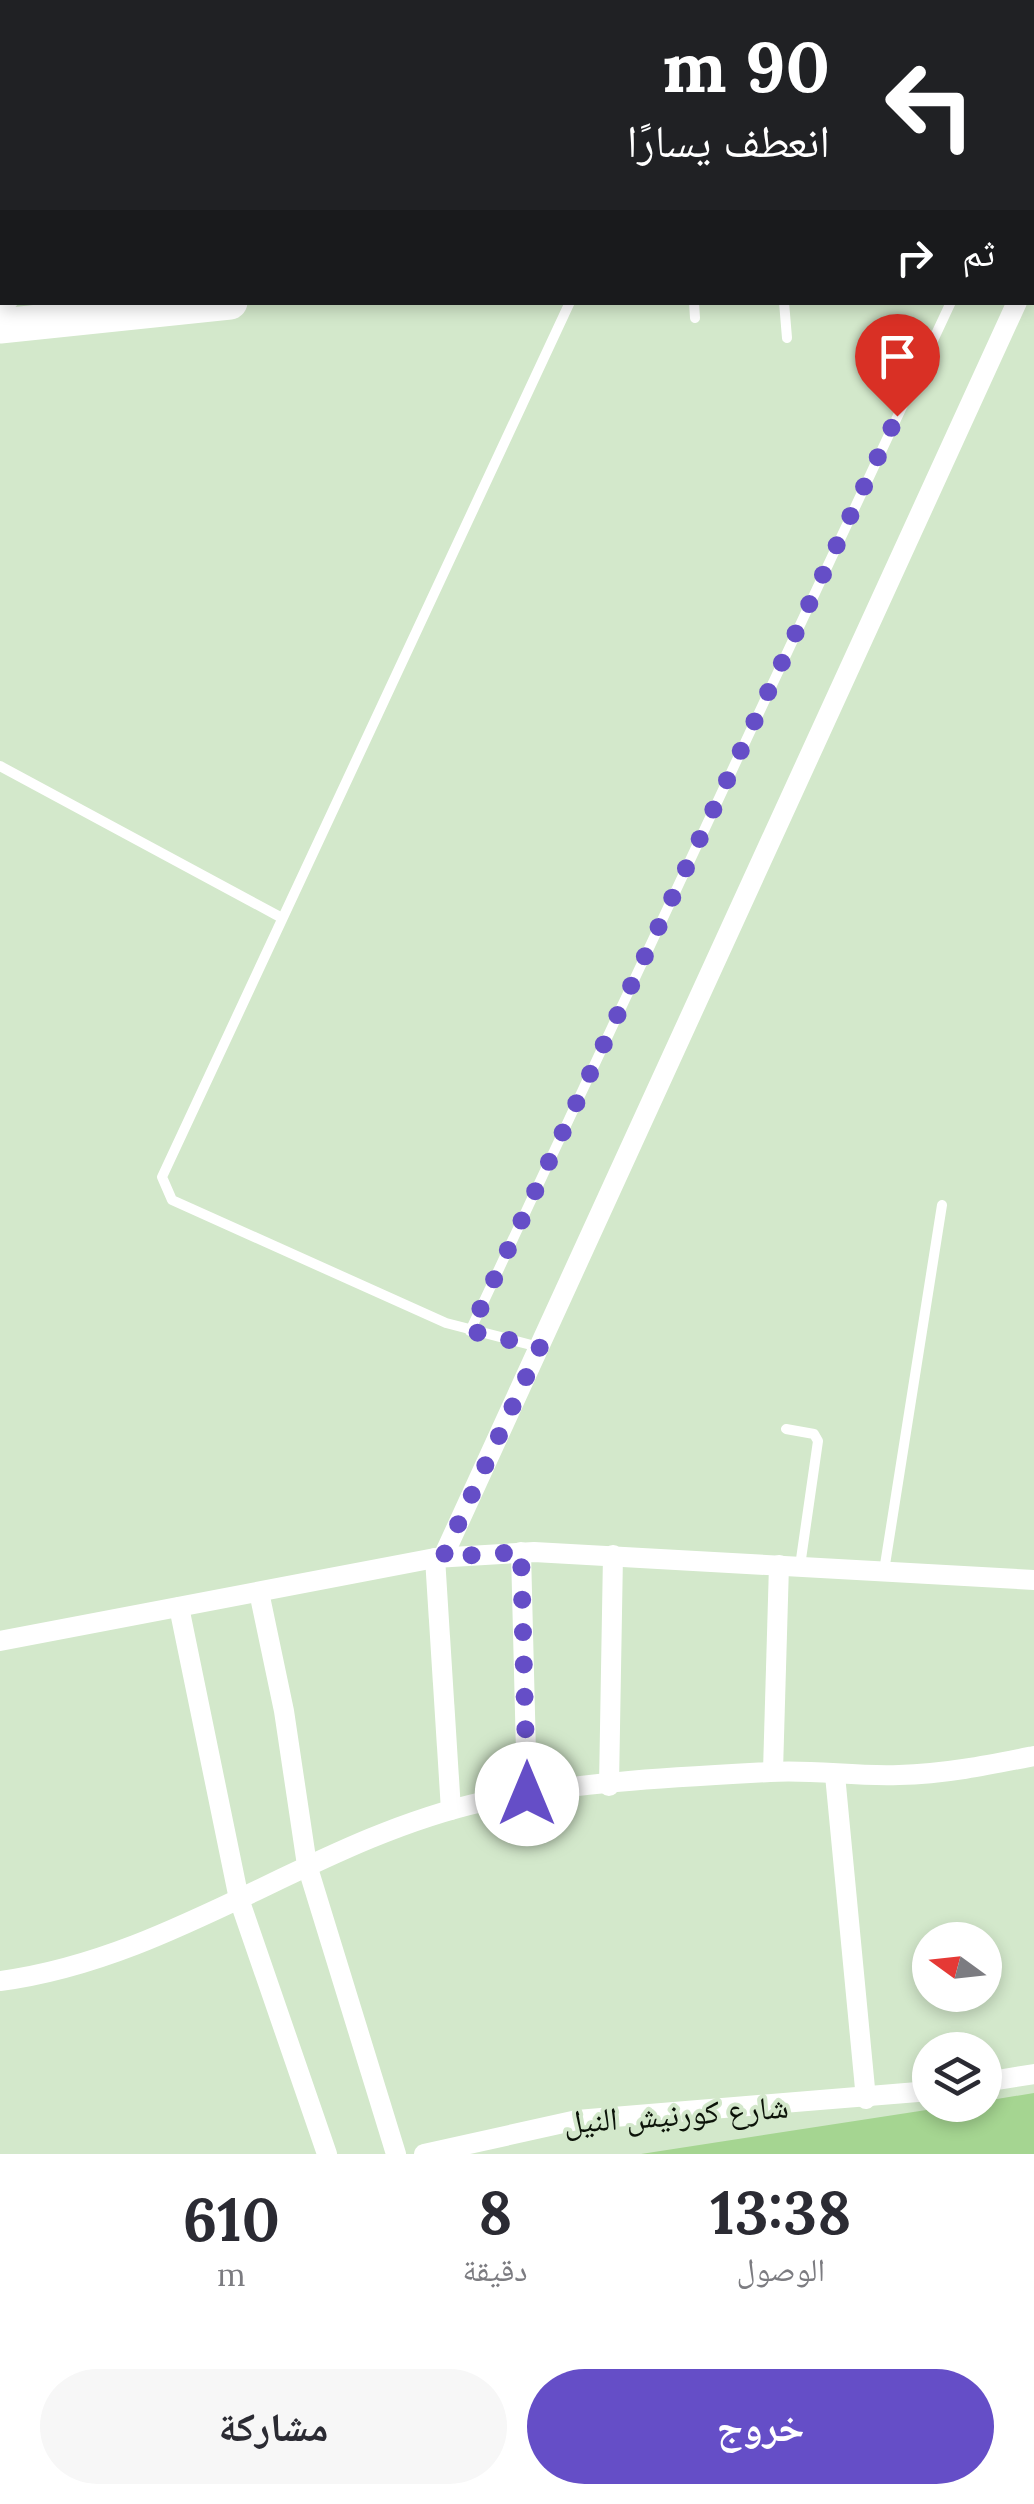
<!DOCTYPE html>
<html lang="ar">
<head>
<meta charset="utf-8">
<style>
	body { margin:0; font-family:Lora,"Noto Naskh Arabic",serif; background:#f7f7f7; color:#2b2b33; direction:rtl; height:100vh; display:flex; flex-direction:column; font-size:38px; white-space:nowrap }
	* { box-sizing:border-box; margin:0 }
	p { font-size:32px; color:#7c7c81 }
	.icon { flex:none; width:55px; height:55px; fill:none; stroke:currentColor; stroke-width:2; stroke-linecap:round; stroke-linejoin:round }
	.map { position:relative; height:2154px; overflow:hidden; direction:ltr }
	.sheet { display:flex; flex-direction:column; background:#fff; flex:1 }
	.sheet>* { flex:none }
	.banner { position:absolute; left:0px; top:0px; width:1035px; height:305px; box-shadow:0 5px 15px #0003; direction:rtl; background:#202124; color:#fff; overflow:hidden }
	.needle { width:65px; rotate:285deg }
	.tools { position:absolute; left:912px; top:1922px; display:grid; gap:20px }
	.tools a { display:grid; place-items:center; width:90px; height:90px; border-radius:50%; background:#fff; box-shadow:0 5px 15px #0003; font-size:50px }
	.pin { position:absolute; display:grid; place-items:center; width:85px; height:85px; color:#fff; margin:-102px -42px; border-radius:50% 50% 50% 0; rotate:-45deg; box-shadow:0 0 10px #0007 }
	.pin .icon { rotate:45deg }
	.me { position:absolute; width:110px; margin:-55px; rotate:0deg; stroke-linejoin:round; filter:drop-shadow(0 0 8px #0008) }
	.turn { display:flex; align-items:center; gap:35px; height:210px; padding:0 40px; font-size:45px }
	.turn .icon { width:130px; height:130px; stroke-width:2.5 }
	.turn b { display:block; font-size:70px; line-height:85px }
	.then { display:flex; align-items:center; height:95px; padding:0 40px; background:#0003; gap:20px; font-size:38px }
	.eta { display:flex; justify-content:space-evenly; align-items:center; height:170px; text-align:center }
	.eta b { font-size:60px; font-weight:700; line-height:70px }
	.button { display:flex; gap:20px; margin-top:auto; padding:20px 40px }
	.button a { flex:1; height:115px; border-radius:60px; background:#654ec7; color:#fff; font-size:40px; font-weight:700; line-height:115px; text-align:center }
	.button a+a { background:#f7f7f7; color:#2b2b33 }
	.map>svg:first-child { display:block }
</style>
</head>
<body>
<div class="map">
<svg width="1034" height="2154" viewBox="0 0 1034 2154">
	<rect width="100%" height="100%" fill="#d3e8cb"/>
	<polygon fill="#a5d591" points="1034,2093 1034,2154 641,2154 959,2105 985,2105 985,2101"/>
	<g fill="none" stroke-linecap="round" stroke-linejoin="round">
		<g stroke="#a5d591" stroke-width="20">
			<polyline points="1032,122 1034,122"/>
			<polyline points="0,213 2,212"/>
		</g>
		<g stroke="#fff" stroke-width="10">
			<polyline points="769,2 770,0"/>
			<polyline points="694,302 695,318"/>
			<polyline points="784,302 787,338"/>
			<polyline points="0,766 282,918"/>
			<polyline points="470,1331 951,302"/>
			<polyline points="539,1347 446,1323 172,1200 162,1177 570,302"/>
			<polyline points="786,1429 814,1434 818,1441 800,1566"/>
			<polyline points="884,1571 942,1205"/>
		</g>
		<g stroke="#fff" stroke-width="20">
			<polyline points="25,2 26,0"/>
			<polyline points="60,2 61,0"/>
			<polyline points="194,2 194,0"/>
			<polyline points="946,2 972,0"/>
			<polyline points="0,32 2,32"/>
			<polyline points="1032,268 1034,264"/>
			<polyline points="521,1552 527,1793"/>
			<polyline points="443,1557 1017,302"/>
			<polyline points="435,1558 451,1810"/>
			<polyline points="259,1592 284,1711 307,1865 396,2154"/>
			<polyline points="179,1607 239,1899 327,2154"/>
			<polyline points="0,1641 435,1558 534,1552 1034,1580"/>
			<polyline points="773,1771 779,1565"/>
			<polyline points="835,1775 866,2099"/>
			<polyline points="609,1786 613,1555"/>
			<path d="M0 1981C174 1958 313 1840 482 1802 572 1782 677 1777 770 1772 812 1769 856 1777 899 1775 945 1774 989 1765 1034 1756"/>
			<polyline points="985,2082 1034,2074"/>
			<polyline points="424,2154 577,2120 930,2091"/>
		</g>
		<g stroke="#fff" stroke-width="30">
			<polyline points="1032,17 1034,17"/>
			<polyline points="0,134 2,133"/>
		</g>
		<g stroke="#fff" stroke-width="35">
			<polyline points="1032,203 1034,203"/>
			<polyline points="1032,228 1034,228"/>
			<polyline points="0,296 2,296"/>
			<polyline points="0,326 230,302"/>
		</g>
	</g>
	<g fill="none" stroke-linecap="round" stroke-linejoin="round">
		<polyline stroke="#654ec7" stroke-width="18" stroke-dasharray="0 32.4" points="527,1794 521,1552 443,1557 540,1347 470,1331 897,416"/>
	</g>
	<g text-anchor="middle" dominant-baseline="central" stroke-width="8" stroke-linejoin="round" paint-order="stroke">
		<g font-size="32" fill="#0c1309" stroke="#d3e8cb">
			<text transform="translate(676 2114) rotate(-4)">شارع كورنيش النيل</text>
		</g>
	</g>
</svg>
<div class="tools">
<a><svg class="needle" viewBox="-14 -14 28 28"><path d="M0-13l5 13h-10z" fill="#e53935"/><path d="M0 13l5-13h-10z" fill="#7c7c81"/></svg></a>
<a><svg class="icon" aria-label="layers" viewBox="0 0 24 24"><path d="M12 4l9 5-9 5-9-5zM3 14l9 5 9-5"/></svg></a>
</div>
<div class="pin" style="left:897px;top:416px;background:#d93025"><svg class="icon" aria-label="arrive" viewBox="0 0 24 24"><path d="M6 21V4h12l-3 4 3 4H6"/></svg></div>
<svg class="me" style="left:527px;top:1794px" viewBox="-20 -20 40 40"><circle r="19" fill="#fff"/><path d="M0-13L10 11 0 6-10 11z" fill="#654ec7"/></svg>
<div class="banner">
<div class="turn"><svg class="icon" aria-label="left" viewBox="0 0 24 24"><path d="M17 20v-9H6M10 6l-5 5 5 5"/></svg><div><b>90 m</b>انعطف يسارًا</div></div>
<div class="then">ثم<svg class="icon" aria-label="right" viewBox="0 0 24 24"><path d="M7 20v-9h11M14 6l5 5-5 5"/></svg></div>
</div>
</div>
<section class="sheet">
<div class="eta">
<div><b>13:38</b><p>الوصول</p></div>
<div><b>8</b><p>دقيقة</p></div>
<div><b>610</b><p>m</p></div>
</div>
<div class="button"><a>خروج</a><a>مشاركة</a></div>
</section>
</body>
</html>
